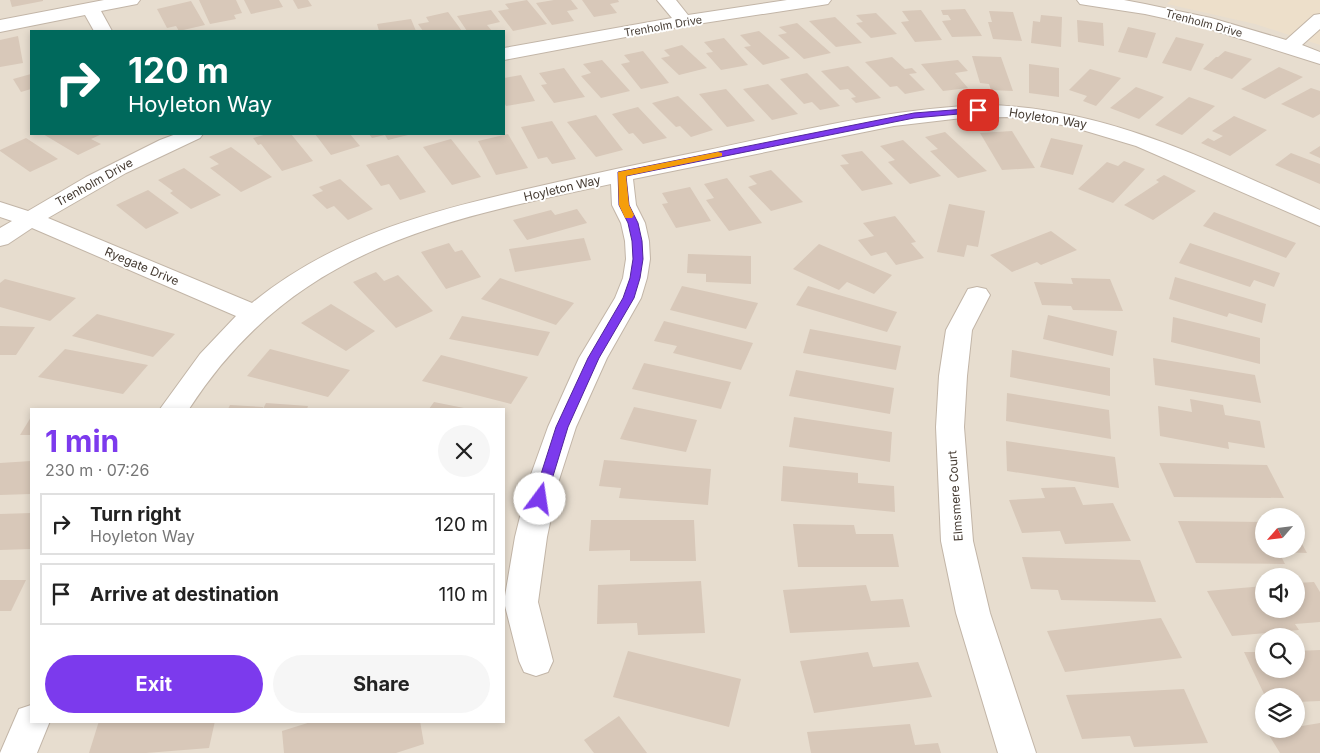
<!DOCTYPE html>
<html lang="en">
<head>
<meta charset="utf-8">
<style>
	body { margin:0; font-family:Inter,sans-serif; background:#f6f6f6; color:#222; height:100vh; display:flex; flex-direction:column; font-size:19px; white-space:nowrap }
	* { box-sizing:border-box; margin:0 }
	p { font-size:16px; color:#767676 }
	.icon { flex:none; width:28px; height:28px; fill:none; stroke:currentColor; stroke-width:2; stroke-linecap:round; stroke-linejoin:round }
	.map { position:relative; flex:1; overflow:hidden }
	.drawer { position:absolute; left:30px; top:408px; width:475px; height:315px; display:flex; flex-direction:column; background:#fff; border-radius:0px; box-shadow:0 2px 8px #0003 }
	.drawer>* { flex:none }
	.top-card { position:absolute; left:30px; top:30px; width:475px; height:105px; border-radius:0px; box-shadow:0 2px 8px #0003; background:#00695c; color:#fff; overflow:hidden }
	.needle { width:32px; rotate:242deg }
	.tools { position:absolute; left:1255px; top:508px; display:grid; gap:10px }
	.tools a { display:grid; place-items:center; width:50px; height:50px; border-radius:50%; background:#fff; box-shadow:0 2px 8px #0003; font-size:25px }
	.pin { position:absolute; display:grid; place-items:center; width:42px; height:42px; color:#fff; margin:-21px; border-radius:10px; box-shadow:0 2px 8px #0006 }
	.me { position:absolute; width:55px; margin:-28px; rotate:14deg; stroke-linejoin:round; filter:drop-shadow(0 0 4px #0008) }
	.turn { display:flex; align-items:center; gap:18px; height:105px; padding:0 15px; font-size:22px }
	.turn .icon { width:65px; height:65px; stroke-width:2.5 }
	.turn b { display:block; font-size:35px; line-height:42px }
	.round { display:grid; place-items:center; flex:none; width:52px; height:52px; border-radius:26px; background:#f6f6f6 }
	.summary { display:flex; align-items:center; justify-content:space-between; height:85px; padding:0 15px }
	h1 { font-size:30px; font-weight:700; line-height:38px; color:#7c3aed }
	.primary-button { display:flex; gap:10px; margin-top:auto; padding:10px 15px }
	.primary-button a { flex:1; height:58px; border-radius:30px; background:#7c3aed; color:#fff; font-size:20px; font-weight:700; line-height:58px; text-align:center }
	.primary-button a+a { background:#f6f6f6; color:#222 }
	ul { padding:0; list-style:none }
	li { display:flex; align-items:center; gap:15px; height:62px; margin:0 10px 8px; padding:0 5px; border:2px solid #e0e0e0; border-radius:0px }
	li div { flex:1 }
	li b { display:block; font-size:19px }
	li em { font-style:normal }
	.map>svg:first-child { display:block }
</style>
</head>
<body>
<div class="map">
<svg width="1320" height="753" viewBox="0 0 1320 753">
	<rect width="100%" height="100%" fill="#f3ebe2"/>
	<path fill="#e7ddcf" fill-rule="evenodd" d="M0 0H1320V753H0ZM31 31H504V134H31ZM31 409H504V721H31ZM1264 516H1296V549H1264ZM1264 576H1296V609H1264ZM1264 636H1296V669H1264ZM1264 696H1296V729H1264Z"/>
	<polygon fill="#eddfca" points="1171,0 1320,0 1320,45 1255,24 1167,4"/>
	<g fill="#d8c8b9">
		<polygon points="10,0 43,0 43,1 12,7"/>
		<polygon points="199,0 236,0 242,13 234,15 236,19 210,24"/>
		<polygon points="244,0 279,0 283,7 251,14"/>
		<polygon points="293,0 308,0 312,6 298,9"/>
		<polygon points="527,0 547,24 513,31 498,11 509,9 505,4"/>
		<polygon points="554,0 571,0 578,9 567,11 574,21 552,25 536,3"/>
		<polygon points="582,0 618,0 619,2 610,4 617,13 594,17"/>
		<polygon points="191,1 205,25 179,31 176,26 167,28 157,9"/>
		<polygon points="965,9 982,36 952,37 942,21 951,20 948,15 943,15 941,10"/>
		<polygon points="491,10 500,22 487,25 492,31 467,31 457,16"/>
		<polygon points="921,10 942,40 915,42 901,22 909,21 902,11"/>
		<polygon points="989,11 1013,12 1022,41 993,39 988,22 992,22"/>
		<polygon points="448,12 462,31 423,31 418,24 429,22 426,17"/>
		<polygon points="876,13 897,34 871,38 856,23 863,22 856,15"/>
		<polygon points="1041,15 1062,17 1061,47 1031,43 1033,21 1040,22"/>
		<polygon points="835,17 862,43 836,47 809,21"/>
		<polygon points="411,19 416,31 379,31 377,24"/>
		<polygon points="1077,20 1103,23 1104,46 1078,42"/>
		<polygon points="797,23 831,53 804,59 778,35 787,33 779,27"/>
		<polygon points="1128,27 1156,33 1147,58 1118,52"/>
		<polygon points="759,31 790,58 763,65 744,47 751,46 740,35"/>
		<polygon points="18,36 23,63 0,67 0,40"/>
		<polygon points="1176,37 1204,44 1191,71 1162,63"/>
		<polygon points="724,38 748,65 721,70 706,53 713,52 704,42"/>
		<polygon points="682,45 707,68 679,75 661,58 670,56 664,50"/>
		<polygon points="643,51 669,83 641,89 621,64 630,62 624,55"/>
		<polygon points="1225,51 1252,59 1232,79 1203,69 1216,57 1218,57"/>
		<polygon points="972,56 1001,57 1013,91 991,90 989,84 980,83"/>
		<polygon points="892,57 905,69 912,68 917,73 909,74 925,90 905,94 897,86 890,87 865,62"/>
		<polygon points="602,60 630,91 601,98 581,76 591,73 583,64"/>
		<polygon points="958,60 968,71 955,73 968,88 943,91 921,64"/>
		<polygon points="1029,64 1059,68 1059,97 1029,93"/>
		<polygon points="848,66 881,98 856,103 851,98 856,97 848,89 840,90 821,71"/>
		<polygon points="1279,67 1303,77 1265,99 1241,89"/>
		<polygon points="564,68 585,97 554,103 541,85 547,84 539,73"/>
		<polygon points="1090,69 1121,78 1096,106 1083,101 1087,96 1069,90"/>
		<polygon points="807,73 840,106 820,110 812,102 804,104 780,79"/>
		<polygon points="31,74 31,89 21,92 13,79"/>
		<polygon points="521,75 535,101 506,106 504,102 504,78"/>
		<polygon points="768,84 798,114 772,120 743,89"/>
		<polygon points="1136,87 1164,97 1139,119 1110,108"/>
		<polygon points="1311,88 1320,91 1320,114 1313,118 1281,104"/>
		<polygon points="726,89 755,121 727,127 699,94"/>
		<polygon points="678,96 713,130 691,137 680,126 676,127 652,103"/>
		<polygon points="1189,97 1215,106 1182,135 1155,125"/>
		<polygon points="638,107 667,138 643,144 633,133 629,134 612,114"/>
		<polygon points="596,115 623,150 596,157 567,122"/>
		<polygon points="1234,116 1267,130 1230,156 1201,143 1208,138 1214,141 1223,136 1212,131"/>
		<polygon points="552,121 576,159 552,164 547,157 538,159 521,127"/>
		<polygon points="1012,131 1035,168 1002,170 980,133"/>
		<polygon points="945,132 987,171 958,178 930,151 938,149 925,137"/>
		<polygon points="43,134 102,134 91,139 101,144 78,155"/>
		<polygon points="267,134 291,134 313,161 282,171 261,144 258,145 253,138"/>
		<polygon points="315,134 350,134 360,146 331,155"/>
		<polygon points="369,134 407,134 408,135 388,140 385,135 372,138"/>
		<polygon points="508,134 528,168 496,175 478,141"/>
		<polygon points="26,138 58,159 30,172 0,151 0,150"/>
		<polygon points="1051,138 1083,145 1073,175 1040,167"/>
		<polygon points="451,139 481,177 452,185 423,147"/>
		<polygon points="903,140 941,176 910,184 888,162 895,160 880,146"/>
		<polygon points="1320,146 1320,158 1309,153"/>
		<polygon points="231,147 272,177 241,192 210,168 219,164 209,157"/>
		<polygon points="862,151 893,184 862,191 840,165 849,164 841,155"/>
		<polygon points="1291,153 1320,164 1320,184 1275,165"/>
		<polygon points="398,155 426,192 400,200 389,184 381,186 366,165"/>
		<polygon points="1124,161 1145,169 1113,203 1078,189 1107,162 1118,166"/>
		<polygon points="184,168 221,195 191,209 170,193 173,191 158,180"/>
		<polygon points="771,170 803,202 771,211 748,187 757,184 749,176"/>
		<polygon points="1164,175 1196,191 1153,220 1124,205 1159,182 1156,180"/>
		<polygon points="727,178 762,223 729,231 706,200 714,198 704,184"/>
		<polygon points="340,179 373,209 348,220 334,206 327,209 312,195 323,191 319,187"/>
		<polygon points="690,187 711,221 676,228 662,204 668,203 662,193"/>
		<polygon points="148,190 179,213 146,229 116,205"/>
		<polygon points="949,204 985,211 978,247 967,245 964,257 937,252"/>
		<polygon points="577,209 587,223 527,240 513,220 551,210 555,215"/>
		<polygon points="1214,212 1296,243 1286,258 1203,226"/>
		<polygon points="895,216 916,242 911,243 924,258 896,265 886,252 871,256 858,240 874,236 863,223"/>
		<polygon points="1051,231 1077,250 1041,265 1037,262 1012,272 990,255"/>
		<polygon points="584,238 591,260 515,272 509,249"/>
		<polygon points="449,243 455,252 462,250 481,277 446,289 421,252"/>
		<polygon points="1190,243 1280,273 1274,287 1254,280 1250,287 1179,263"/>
		<polygon points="819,244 892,275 874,294 847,282 839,290 793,269"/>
		<polygon points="688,254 751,256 751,284 706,282 706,274 687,273"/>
		<polygon points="376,272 384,281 398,275 433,311 396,328 353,282"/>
		<polygon points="1175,277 1266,304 1262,323 1229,313 1227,317 1169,299"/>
		<polygon points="500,278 574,303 556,325 481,299"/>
		<polygon points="1071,278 1110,279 1123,311 1073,310 1071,306 1042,305 1034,282 1073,284"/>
		<polygon points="5,279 76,298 50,321 0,307 0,283"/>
		<polygon points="682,286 758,303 746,329 670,310"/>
		<polygon points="808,286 897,312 887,332 796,305"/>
		<polygon points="331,304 375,331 346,351 301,323"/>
		<polygon points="97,314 175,334 153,357 72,336"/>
		<polygon points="1048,315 1117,331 1113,356 1043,339"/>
		<polygon points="462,316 550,332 538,356 449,339"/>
		<polygon points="1173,317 1260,338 1260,364 1171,342"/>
		<polygon points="664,321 753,343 741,370 673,353 677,346 654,341"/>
		<polygon points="0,326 35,327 16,355 0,355"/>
		<polygon points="810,329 901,346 896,370 803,353"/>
		<polygon points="65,349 148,365 123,394 38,377"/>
		<polygon points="270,349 350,370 328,397 247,376"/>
		<polygon points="1012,350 1110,368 1110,396 1010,377"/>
		<polygon points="441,355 528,377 511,404 422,381"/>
		<polygon points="1153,358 1255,375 1261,403 1155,385"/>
		<polygon points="644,363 731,382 721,409 632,389"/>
		<polygon points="796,370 894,388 890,414 789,396"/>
		<polygon points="1007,393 1109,410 1111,439 1006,421"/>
		<polygon points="1190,399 1223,405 1225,415 1260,421 1265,448 1228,442 1229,449 1160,436 1158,406 1192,412"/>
		<polygon points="434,402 464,408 463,409 429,409"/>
		<polygon points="266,403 308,406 307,409 263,409"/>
		<polygon points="230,405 263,407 263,409 228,409"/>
		<polygon points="634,407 697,420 686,452 620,439"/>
		<polygon points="31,417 31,435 20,435"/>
		<polygon points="794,417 892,432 890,462 789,447"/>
		<polygon points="1006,441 1115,457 1119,488 1007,471"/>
		<polygon points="604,460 711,469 708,505 619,498 621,488 599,486"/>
		<polygon points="31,461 31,494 0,495 0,463"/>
		<polygon points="1159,463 1267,465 1284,498 1174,497"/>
		<polygon points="783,466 858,473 858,483 894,486 895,512 781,501"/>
		<polygon points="1075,487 1083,505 1113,503 1131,541 1065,544 1060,531 1022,533 1009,500 1045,498 1041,488"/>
		<polygon points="31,513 31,549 0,550 0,514"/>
		<polygon points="591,520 694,520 696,561 630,561 630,550 589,551"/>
		<polygon points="1178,521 1264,522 1264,549 1296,549 1296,533 1307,553 1279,552 1285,564 1196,563"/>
		<polygon points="793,524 854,525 856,534 893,534 899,567 798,567"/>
		<polygon points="1022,557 1140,560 1156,602 1061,600 1058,590 1031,589"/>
		<polygon points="0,580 26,580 11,611 0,611"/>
		<polygon points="701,581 705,633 638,635 637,623 597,624 598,585"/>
		<polygon points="1314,582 1320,592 1320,622 1295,624 1299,630 1232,636 1207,591 1264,586 1264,609 1296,609 1296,583"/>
		<polygon points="866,585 871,601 903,599 910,627 790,633 783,590"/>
		<polygon points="1161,618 1182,658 1065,672 1047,631"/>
		<polygon points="1320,650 1320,701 1296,702 1296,696 1265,696 1244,652 1264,652 1264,669 1296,669 1296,651"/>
		<polygon points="628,651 741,679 729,727 613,697"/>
		<polygon points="868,652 873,667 918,662 932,697 814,713 800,661"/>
		<polygon points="1184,689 1208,743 1134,747 1130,736 1082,739 1066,695"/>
		<polygon points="619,716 647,753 594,753 584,740"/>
		<polygon points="99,721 215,721 209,748 146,753 89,753"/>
		<polygon points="314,721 420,721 424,744 396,753 284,753 282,731"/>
		<polygon points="1320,723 1320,753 1280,753 1267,732 1296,729 1296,727"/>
		<polygon points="910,724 915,745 938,743 941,753 811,753 807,732"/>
	</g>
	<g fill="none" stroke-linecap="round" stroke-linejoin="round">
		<g stroke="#c2b5a7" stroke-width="2">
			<g id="minor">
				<polygon points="104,0 140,0 137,4 101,11 112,31 94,31 85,15 0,32 0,20"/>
				<polygon points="657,0 676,0 688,15 787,0 831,0 828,4 822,5 684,26 504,60 504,48 672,18"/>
				<polygon points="1077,0 1124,0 1145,4 1211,18 1286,40 1314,15 1320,14 1320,29 1302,45 1320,52 1320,64 1200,26 1145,14 1086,5 1080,4"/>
				<path d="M985 105C1106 107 1212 162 1320 210V226L1136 146 1069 126 1009 117 962 118 894 126 633 179 636 205 645 223 649 241 650 259 647 278 641 298 607 358 576 427 559 480 547 537 538 602 553 661 548 672 536 676 524 672 519 661 504 602 515 537 529 480 548 427 579 358 615 298 623 278 626 259 625 241 621 223 612 205 611 184C437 221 293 249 189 409H160L200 354 236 316 32 228 8 244 0 246V228L12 221 0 217V202L28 211 86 177 160 140 176 134H203L200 138 126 173 48 218 252 303C333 237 426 212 527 189 587 175 647 162 708 150 798 131 893 108 985 105Z"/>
				<polygon points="977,287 986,289 990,295 972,330 967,376 964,427 973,541 990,613 1036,753 998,753 956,613 941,541 936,427 939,376 946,330 968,289"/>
				<polygon points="31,705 31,721 50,721 37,753 0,753 19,709"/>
			</g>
		</g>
		<use href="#minor" fill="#fff" fill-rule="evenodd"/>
	</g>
	<polygon fill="#7c3aed" stroke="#51269a" points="978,108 981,108 981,112 914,118 626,176 629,205 638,223 642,241 643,259 640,278 634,298 599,358 568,427 546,499 544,502 535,502 533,499 556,427 588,358 623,298 630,278 633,259 632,241 628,223 619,205 618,172 914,113"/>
	<polygon fill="#f59e0b" points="718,152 722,153 722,156 626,176 629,205 634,215 632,218 625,218 619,205 618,172"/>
	<g text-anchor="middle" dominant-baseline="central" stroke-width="4" stroke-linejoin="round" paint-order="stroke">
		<g font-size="11" fill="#453b32" stroke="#fff">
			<text transform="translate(1204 23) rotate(15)">Trenholm Drive</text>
			<text transform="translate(663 26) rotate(-10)">Trenholm Drive</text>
		</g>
		<g font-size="12" fill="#453b32" stroke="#fff">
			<text transform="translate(1048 118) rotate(9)">Hoyleton Way</text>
			<text transform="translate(94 182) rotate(-29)">Trenholm Drive</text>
			<text transform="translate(562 188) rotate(-13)">Hoyleton Way</text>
			<text transform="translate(142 266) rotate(23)">Ryegate Drive</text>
			<text transform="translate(955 496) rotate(-94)">Elmsmere Court</text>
		</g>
	</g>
</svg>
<div class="tools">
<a><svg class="needle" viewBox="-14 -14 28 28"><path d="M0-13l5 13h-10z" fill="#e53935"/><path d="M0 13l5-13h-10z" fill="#767676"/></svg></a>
<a><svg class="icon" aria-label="sound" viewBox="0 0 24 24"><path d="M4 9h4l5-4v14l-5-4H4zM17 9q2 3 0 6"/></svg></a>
<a><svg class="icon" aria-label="search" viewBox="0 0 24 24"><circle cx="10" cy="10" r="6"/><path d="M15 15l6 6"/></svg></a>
<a><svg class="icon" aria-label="layers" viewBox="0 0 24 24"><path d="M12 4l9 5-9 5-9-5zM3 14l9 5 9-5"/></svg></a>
</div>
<div class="pin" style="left:978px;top:110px;background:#d93025"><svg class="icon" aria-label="arrive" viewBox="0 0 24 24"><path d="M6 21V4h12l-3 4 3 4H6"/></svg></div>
<svg class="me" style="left:540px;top:499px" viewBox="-20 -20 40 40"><circle r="19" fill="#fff"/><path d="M0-13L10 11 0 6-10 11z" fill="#7c3aed"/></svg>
<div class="top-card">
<div class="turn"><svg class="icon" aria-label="right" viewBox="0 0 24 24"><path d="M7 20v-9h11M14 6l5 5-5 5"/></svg><div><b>120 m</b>Hoyleton Way</div></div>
</div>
<section class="drawer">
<div class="summary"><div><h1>1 min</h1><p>230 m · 07:26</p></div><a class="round"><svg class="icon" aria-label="close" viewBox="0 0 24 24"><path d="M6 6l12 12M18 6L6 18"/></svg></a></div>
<ul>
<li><svg class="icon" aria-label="right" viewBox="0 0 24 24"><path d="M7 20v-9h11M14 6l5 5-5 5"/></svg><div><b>Turn right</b><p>Hoyleton Way</p></div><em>120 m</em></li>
<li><svg class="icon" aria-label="arrive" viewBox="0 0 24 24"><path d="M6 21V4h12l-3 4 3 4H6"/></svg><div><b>Arrive at destination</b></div><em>110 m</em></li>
</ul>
<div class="primary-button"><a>Exit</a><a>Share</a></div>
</section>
</div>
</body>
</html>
